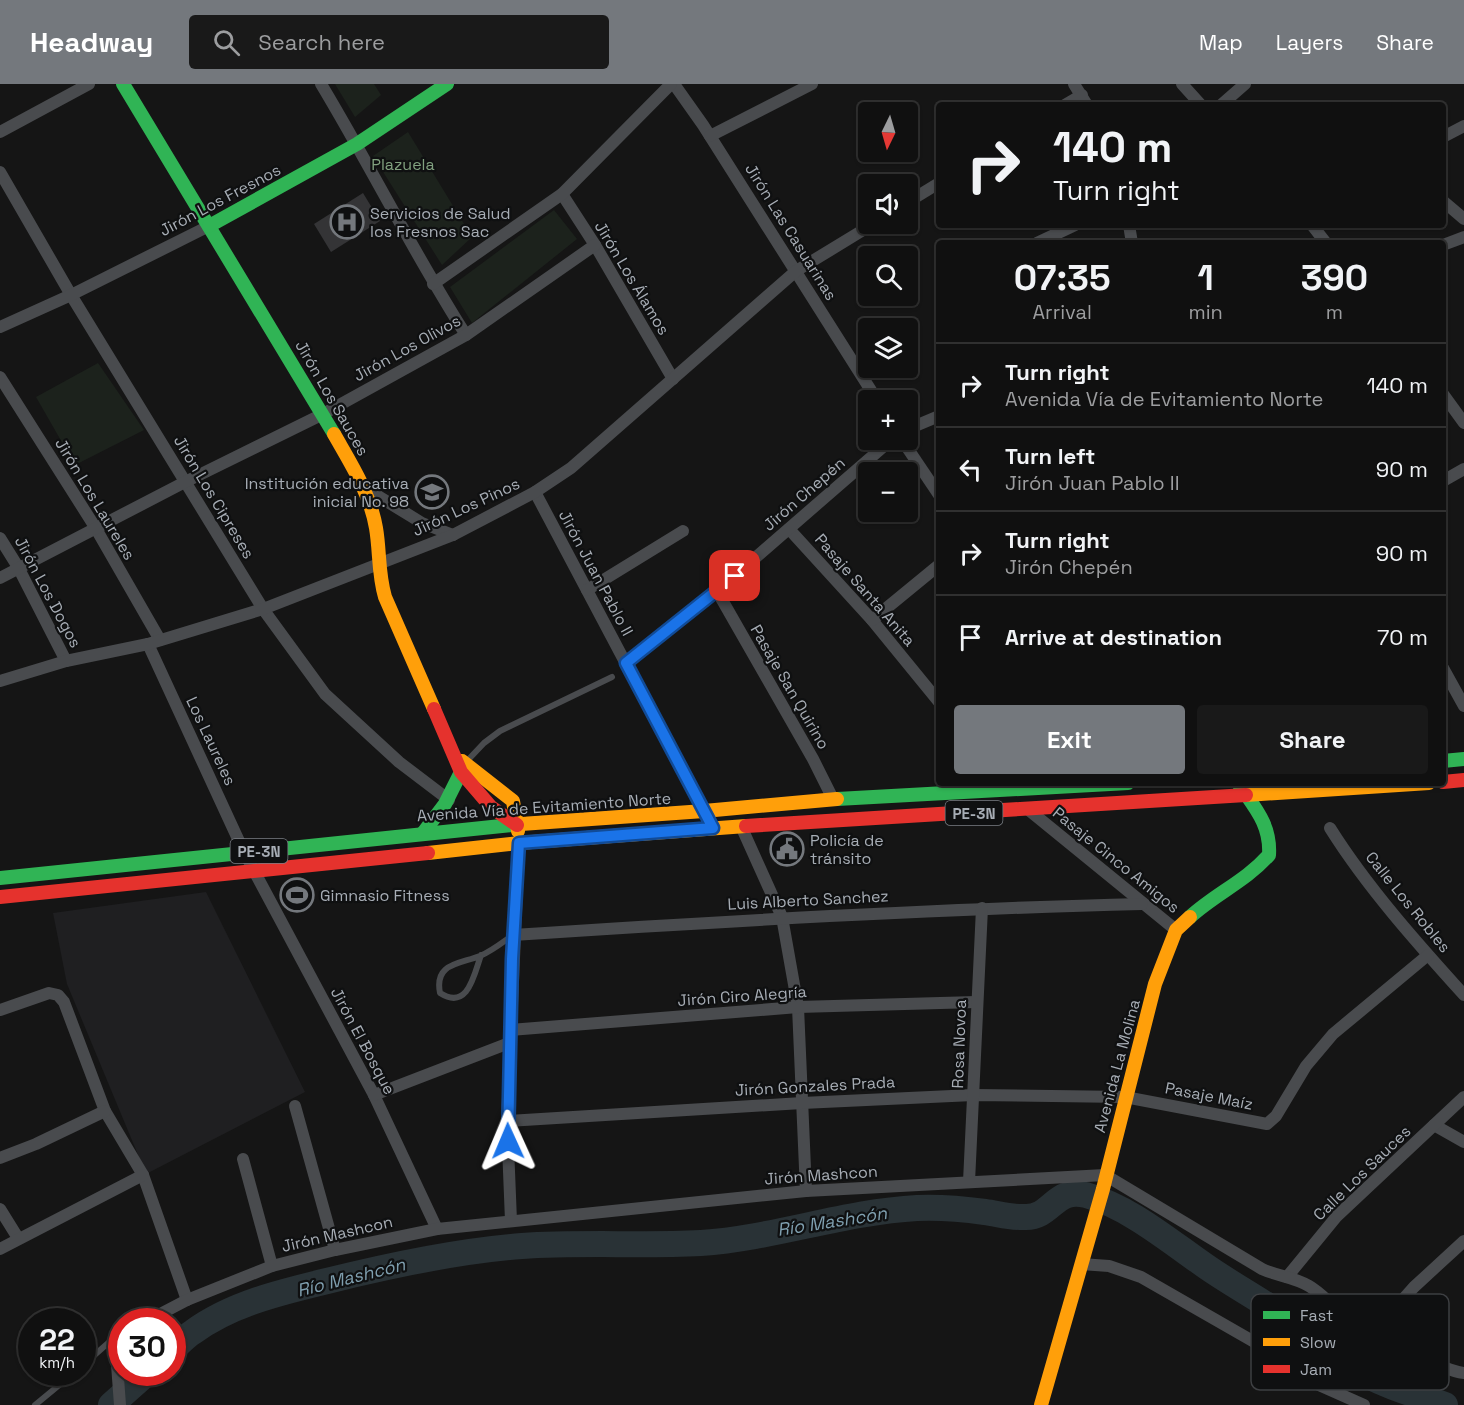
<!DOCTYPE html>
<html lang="en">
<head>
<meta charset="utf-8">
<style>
	body { margin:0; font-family:"Space Grotesk",sans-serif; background:#191919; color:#f1f3f6; height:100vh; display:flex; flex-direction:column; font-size:22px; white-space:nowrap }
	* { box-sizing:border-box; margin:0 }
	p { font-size:20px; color:#9c9d9f }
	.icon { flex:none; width:33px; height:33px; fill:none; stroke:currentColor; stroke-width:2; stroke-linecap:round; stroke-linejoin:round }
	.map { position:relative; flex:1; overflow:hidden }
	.details { position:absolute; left:936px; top:156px; width:510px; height:546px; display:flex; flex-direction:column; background:#101010; border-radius:6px; box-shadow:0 2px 4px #0004,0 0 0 2px #303030 }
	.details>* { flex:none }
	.top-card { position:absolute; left:936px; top:18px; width:510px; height:126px; border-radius:6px; box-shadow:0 2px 4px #0004,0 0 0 2px #303030; background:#101010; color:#f1f3f6; overflow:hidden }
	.needle { width:39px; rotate:185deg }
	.buttons { position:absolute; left:858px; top:18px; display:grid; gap:12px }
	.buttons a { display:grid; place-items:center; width:60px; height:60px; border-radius:6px; background:#101010; box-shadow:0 2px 4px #0004,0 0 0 2px #303030; font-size:30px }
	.speed { position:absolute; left:18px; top:1224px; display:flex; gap:12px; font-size:30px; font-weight:700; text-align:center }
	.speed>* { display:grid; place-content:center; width:78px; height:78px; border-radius:50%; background:#101010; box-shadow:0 2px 4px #0004,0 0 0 2px #303030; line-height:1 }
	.speed small { font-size:15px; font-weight:400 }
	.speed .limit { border:9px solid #d22; background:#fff; color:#111 }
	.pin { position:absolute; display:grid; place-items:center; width:51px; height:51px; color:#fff; margin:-26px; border-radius:12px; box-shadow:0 3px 9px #0006 }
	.me { position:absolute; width:66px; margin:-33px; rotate:359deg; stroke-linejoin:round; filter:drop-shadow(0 0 4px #0008) }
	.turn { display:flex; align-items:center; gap:21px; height:126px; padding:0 18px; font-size:27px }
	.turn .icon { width:78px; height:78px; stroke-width:2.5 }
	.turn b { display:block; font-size:42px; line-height:51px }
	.eta { display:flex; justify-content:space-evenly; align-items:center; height:102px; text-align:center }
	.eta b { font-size:36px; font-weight:600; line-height:42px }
	.cta { display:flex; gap:12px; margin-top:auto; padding:12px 18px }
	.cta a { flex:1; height:69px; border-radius:6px; background:#74787d; color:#fff; font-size:24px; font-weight:600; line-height:69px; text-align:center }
	.cta a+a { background:#191919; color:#f1f3f6 }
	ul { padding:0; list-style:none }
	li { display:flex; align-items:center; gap:18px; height:84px; padding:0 18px; border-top:2px solid #303030 }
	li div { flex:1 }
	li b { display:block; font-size:22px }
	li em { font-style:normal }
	header { display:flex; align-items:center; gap:36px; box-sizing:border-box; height:84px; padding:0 30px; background:#74787d; color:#fff }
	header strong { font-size:28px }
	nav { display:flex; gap:33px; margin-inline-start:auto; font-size:21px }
	.search { width:420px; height:54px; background:#191919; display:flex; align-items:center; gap:15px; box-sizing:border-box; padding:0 21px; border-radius:6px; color:#9c9d9f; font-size:22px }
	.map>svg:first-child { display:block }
</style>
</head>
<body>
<header>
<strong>Headway</strong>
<div class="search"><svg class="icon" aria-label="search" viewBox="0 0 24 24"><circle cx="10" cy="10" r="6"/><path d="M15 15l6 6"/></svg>Search here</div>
<nav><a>Map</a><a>Layers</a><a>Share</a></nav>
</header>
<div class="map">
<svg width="1464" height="1321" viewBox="0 0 1464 1321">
	<rect width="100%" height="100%" fill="#151515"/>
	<polygon fill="#1f1f21" points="206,808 305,1008 146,1090 67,900 53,829"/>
	<g fill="#1c221c">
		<polygon points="335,0 374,0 381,11 355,33"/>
		<polygon points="408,48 472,153 442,181 373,72"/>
		<polygon points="554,126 577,155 472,239 450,203"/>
		<polygon points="98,279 144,346 75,381 36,313"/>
	</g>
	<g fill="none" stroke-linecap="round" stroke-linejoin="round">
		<g stroke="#293236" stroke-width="26">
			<path d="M172 1266C179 1260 185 1253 193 1248 231 1220 281 1208 327 1197 391 1181 457 1167 522 1162 581 1158 641 1162 701 1159 774 1154 844 1128 917 1124 940 1123 963 1125 985 1128 999 1130 1013 1134 1026 1133 1052 1133 1055 1103 1086 1111 1129 1123 1168 1156 1204 1181 1228 1198 1254 1212 1279 1229 1303 1246 1325 1266 1350 1282 1379 1300 1413 1310 1445 1321"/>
			<polyline points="111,1321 148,1288"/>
		</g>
	</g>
	<polygon fill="#343436" points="363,109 380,137 331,168 314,140"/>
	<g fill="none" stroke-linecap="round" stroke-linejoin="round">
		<g stroke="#494b4e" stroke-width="6">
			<polyline points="466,678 484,659 500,647 612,593"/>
			<path d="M481 871C474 891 468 927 440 909 434 879 460 880 480 872 492 867 503 858 513 851"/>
			<polyline points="82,1282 115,1253"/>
			<polyline points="35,1321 75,1288"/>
		</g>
		<g stroke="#494b4e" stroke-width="12">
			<path d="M321 0C371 83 414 170 466 251"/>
			<polyline points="674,0 703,41 877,316"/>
			<polyline points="1074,0 1087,21"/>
			<polyline points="1182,0 1201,21"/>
			<polyline points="1065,21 1082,11"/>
			<polyline points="1221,21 1245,0"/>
			<polyline points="0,48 89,0"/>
			<polyline points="710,52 812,0"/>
			<polyline points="1443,53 1464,42"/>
			<polyline points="0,88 71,211 263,525 325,610 399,678 449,716"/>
			<polyline points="562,110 595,161 673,295"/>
			<polyline points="1443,117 1464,135"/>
			<polyline points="908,118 939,99"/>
			<polyline points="1129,141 1132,159"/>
			<polyline points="1312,141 1326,159"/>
			<polyline points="1037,159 1075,141"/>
			<polyline points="1443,161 1464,153"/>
			<polyline points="433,200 562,110 671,0"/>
			<polyline points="0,243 71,211 209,142"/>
			<polyline points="0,293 95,443 160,556"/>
			<polyline points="1443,310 1464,339"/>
			<polyline points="908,345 939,332"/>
			<polyline points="902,356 939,411"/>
			<polyline points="1443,397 1464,385"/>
			<polyline points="365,404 422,439 453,451"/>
			<polyline points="535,408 705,729"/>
			<polyline points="789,445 872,536 939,618"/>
			<polyline points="0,454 18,483 66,577"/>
			<polyline points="0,494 185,398 323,330 466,251 595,161"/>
			<polyline points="587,506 683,447"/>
			<polyline points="717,507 813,675 833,715"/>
			<polyline points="872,536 939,481"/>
			<polyline points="148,560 244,768 374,1011 437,1145"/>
			<polyline points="626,579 717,507 891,356"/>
			<polyline points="1443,584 1464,622"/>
			<polyline points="0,597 66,577 148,560 263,525 453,451 535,408 571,384 796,187 873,140"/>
			<polyline points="1030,727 1176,846"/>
			<polyline points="741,742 782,833 798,923 806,1107"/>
			<path d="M1330 744C1367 803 1417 859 1464 911"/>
			<path d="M513 851C723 837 932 825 1142 820"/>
			<polyline points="0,926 49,909 58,911 64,918 105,1027 143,1091 187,1216"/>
			<polyline points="510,946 798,923 976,918"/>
			<polyline points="374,1011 509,959"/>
			<polyline points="295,1022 335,1166"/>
			<polyline points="507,1037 802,1019 973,1011 1125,1013 1267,1040 1276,1032 1306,982 1333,950 1428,871"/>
			<polyline points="1434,1041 1464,1058"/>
			<polyline points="0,1074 36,1060 105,1027"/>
			<polyline points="243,1075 272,1182"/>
			<polyline points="969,1098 982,824"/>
			<polyline points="0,1125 18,1154"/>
			<polyline points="511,1137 507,1037 519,759"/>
			<polyline points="0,1165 143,1091"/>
			<polyline points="1081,1180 1109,1182 1141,1193 1277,1271 1298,1288 1319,1301 1364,1321"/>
			<polyline points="1287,1193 1337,1132 1464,1013"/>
			<path d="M145 1238 187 1216 272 1182 335 1166 437 1145 806 1107 1105 1091 1262 1185C1277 1192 1294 1193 1309 1202 1321 1209 1330 1220 1341 1228 1365 1244 1437 1286 1464 1289"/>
			<polyline points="1374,1248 1414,1203 1464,1157"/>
			<polyline points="120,1321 115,1253 122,1250"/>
		</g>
		<g stroke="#30b455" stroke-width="14">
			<polyline points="123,0 334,350"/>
			<polyline points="209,142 357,60 447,0"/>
			<polyline points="1443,677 1464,675"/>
			<polyline points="837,715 1128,699"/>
			<polyline points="423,749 445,720 461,688"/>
			<polyline points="0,794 521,740"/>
			<path d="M1190 833C1215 810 1246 797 1269 771 1271 740 1254 723 1238 699"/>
		</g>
		<g stroke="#ff9f0a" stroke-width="14">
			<path d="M334 350C351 380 370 409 376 444 380 467 378 490 385 513L434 625"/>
			<polyline points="462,677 513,717 518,747"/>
			<polyline points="1246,711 1429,699"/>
			<polyline points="521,740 704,727 837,715"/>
			<polyline points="428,769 519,759 746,742"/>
			<polyline points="1041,1321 1103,1105 1155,900 1176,846 1190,833"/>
		</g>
		<g stroke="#e5322d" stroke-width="14">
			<polyline points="434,625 461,688 491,723 517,741"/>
			<polyline points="1443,698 1464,696"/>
			<polyline points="746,742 1246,711"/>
			<polyline points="0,813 428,769"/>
		</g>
	</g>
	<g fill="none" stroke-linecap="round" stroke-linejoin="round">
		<g stroke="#114b97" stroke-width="15">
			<polyline id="route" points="508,1057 512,875 519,759 713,744 626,579 735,492"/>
		</g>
		<use href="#route" stroke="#1a73e8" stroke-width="10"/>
	</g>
	<defs>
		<g id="hospital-ring" transform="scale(1.725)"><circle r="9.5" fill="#0f1011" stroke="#74787d" stroke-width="1.5"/><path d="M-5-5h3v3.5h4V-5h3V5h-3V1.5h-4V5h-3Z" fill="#74787d"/></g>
		<g id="school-ring" transform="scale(1.725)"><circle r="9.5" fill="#0f1011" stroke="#74787d" stroke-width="1.5"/><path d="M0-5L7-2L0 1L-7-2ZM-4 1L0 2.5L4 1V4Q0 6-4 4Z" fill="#74787d"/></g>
		<g id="civic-ring" transform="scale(1.725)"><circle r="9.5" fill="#0f1011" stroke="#74787d" stroke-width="1.5"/><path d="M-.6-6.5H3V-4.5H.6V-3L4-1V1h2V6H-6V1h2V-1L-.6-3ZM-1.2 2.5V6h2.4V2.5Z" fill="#74787d"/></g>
		<g id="stadium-ring" transform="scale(1.725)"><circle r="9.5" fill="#0f1011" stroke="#74787d" stroke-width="1.5"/><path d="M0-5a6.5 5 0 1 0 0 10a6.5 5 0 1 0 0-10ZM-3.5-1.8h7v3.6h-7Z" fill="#74787d"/></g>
	</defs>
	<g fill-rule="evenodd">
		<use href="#hospital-ring" x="347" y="138"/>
		<use href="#school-ring" x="432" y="408"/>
		<use href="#civic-ring" x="787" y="765"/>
		<use href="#stadium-ring" x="297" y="811"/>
	</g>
	<g text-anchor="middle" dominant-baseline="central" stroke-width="4.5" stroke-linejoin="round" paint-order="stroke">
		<g fill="#0f1011" stroke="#797e84" stroke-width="1.5">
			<rect x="945.5" y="717" width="57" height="24" rx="4.5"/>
			<rect x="230.5" y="755" width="57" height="24" rx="4.5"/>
		</g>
		<g font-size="15" font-weight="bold" fill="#a7adb5">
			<text x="974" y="729">PE-3N</text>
			<text x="259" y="767">PE-3N</text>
		</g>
		<g font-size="16" fill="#81a07f" stroke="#0f1011">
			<text x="403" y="80">Plazuela</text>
		</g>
		<g font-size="16" fill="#a7adb5" stroke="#0f1011">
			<text transform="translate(220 116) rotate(-28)">Jirón Los Fresnos</text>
			<text transform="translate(791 148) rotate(58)">Jirón Las Casuarinas</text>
			<text transform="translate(632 194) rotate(59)">Jirón Los Álamos</text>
			<text transform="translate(407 264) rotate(-29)">Jirón Los Olivos</text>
			<text transform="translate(332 314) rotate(60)">Jirón Los Sauces</text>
			<text transform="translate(804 410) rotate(-41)">Jirón Chepén</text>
			<text transform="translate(214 413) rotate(59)">Jirón Los Cipreses</text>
			<text transform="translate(95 415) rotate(59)">Jirón Los Laureles</text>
			<text transform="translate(466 423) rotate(-25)">Jirón Los Pinos</text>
			<text transform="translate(596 489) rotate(62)">Jirón Juan Pablo II</text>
			<text transform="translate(865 506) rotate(49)">Pasaje Santa Anita</text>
			<text transform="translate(48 508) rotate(62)">Jirón Los Dogos</text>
			<text transform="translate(790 603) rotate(60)">Pasaje San Quirino</text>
			<text transform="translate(211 657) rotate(65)">Los Laureles</text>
			<text transform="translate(544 723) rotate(-4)">Avenida Vía de Evitamiento Norte</text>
			<text transform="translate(1116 776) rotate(39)">Pasaje Cinco Amigos</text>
			<text transform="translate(808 816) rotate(-3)">Luis Alberto Sanchez</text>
			<text transform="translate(1408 818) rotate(51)">Calle Los Robles</text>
			<text transform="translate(742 912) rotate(-4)">Jirón Ciro Alegría</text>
			<text transform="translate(363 957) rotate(62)">Jirón El Bosque</text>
			<text transform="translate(959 960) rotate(-88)">Rosa Novoa</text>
			<text transform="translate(1117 982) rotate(-75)">Avenida La Molina</text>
			<text transform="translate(815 1002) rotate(-3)">Jirón Gonzales Prada</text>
			<text transform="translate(1209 1012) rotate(11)">Pasaje Maíz</text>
			<text transform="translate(1362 1089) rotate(-44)">Calle Los Sauces</text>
			<text transform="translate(821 1091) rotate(-4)">Jirón Mashcon</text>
			<text transform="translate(337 1150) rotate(-13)">Jirón Mashcon</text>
		</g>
		<g font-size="16" fill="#a7adb5" stroke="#0f1011" text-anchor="start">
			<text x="370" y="129">Servicios de Salud<tspan x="370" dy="18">los Fresnos Sac</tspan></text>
			<text x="409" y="399" text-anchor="end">Institución educativa<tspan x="409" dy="18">inicial No. 98</tspan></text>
			<text x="810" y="756">Policía de<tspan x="810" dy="18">tránsito</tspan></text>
			<text x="320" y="811">Gimnasio Fitness</text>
		</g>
		<g font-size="18" font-style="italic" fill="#7f9faf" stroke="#0f1011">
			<text transform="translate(832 1137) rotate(-9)">Río Mashcón</text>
			<text transform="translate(351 1193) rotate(-14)">Río Mashcón</text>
		</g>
	</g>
	<rect x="1251" y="1210" width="198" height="96" rx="9" fill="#0f1011" stroke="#3d3f42" stroke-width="1.5"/>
	<rect x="1263" y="1227" width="27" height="8" fill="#30b455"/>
	<rect x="1263" y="1254" width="27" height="8" fill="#ff9f0a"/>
	<rect x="1263" y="1281" width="27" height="8" fill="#e5322d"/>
	<g font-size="16" fill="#a7adb5">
		<text x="1300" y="1237">Fast</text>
		<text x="1300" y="1264">Slow</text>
		<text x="1300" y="1291">Jam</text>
	</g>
</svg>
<div class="buttons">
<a><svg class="needle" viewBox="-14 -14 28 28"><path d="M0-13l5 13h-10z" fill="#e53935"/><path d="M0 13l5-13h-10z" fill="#9c9d9f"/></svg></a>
<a><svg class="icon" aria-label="sound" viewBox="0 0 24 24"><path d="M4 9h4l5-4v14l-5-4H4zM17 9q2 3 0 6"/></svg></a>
<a><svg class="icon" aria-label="search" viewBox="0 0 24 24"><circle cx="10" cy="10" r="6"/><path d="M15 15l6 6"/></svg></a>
<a><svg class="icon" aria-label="layers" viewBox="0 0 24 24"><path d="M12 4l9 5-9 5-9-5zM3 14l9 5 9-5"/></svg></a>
<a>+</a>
<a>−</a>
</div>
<div class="speed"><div>22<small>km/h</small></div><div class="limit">30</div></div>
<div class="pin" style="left:735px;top:492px;background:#d93025"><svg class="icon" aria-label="arrive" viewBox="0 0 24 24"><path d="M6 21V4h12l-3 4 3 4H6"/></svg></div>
<svg class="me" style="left:508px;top:1057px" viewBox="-20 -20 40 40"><path d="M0-17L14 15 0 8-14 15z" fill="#1a73e8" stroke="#fff" stroke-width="4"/></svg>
<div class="top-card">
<div class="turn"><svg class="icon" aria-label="right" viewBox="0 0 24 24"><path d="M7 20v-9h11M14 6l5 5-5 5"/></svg><div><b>140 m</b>Turn right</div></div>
</div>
<section class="details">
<div class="eta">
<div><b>07:35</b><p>Arrival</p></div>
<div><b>1</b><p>min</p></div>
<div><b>390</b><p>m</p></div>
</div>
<ul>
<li><svg class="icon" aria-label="right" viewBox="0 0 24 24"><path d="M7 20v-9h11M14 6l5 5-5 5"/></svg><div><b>Turn right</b><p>Avenida Vía de Evitamiento Norte</p></div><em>140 m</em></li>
<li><svg class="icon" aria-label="left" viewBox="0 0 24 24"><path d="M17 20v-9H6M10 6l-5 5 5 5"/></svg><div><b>Turn left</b><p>Jirón Juan Pablo II</p></div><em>90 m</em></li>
<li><svg class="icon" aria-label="right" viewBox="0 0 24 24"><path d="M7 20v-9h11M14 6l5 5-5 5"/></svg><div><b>Turn right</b><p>Jirón Chepén</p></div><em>90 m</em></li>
<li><svg class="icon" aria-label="arrive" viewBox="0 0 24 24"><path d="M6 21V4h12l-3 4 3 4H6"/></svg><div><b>Arrive at destination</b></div><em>70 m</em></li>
</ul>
<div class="cta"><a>Exit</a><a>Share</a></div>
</section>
</div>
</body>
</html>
